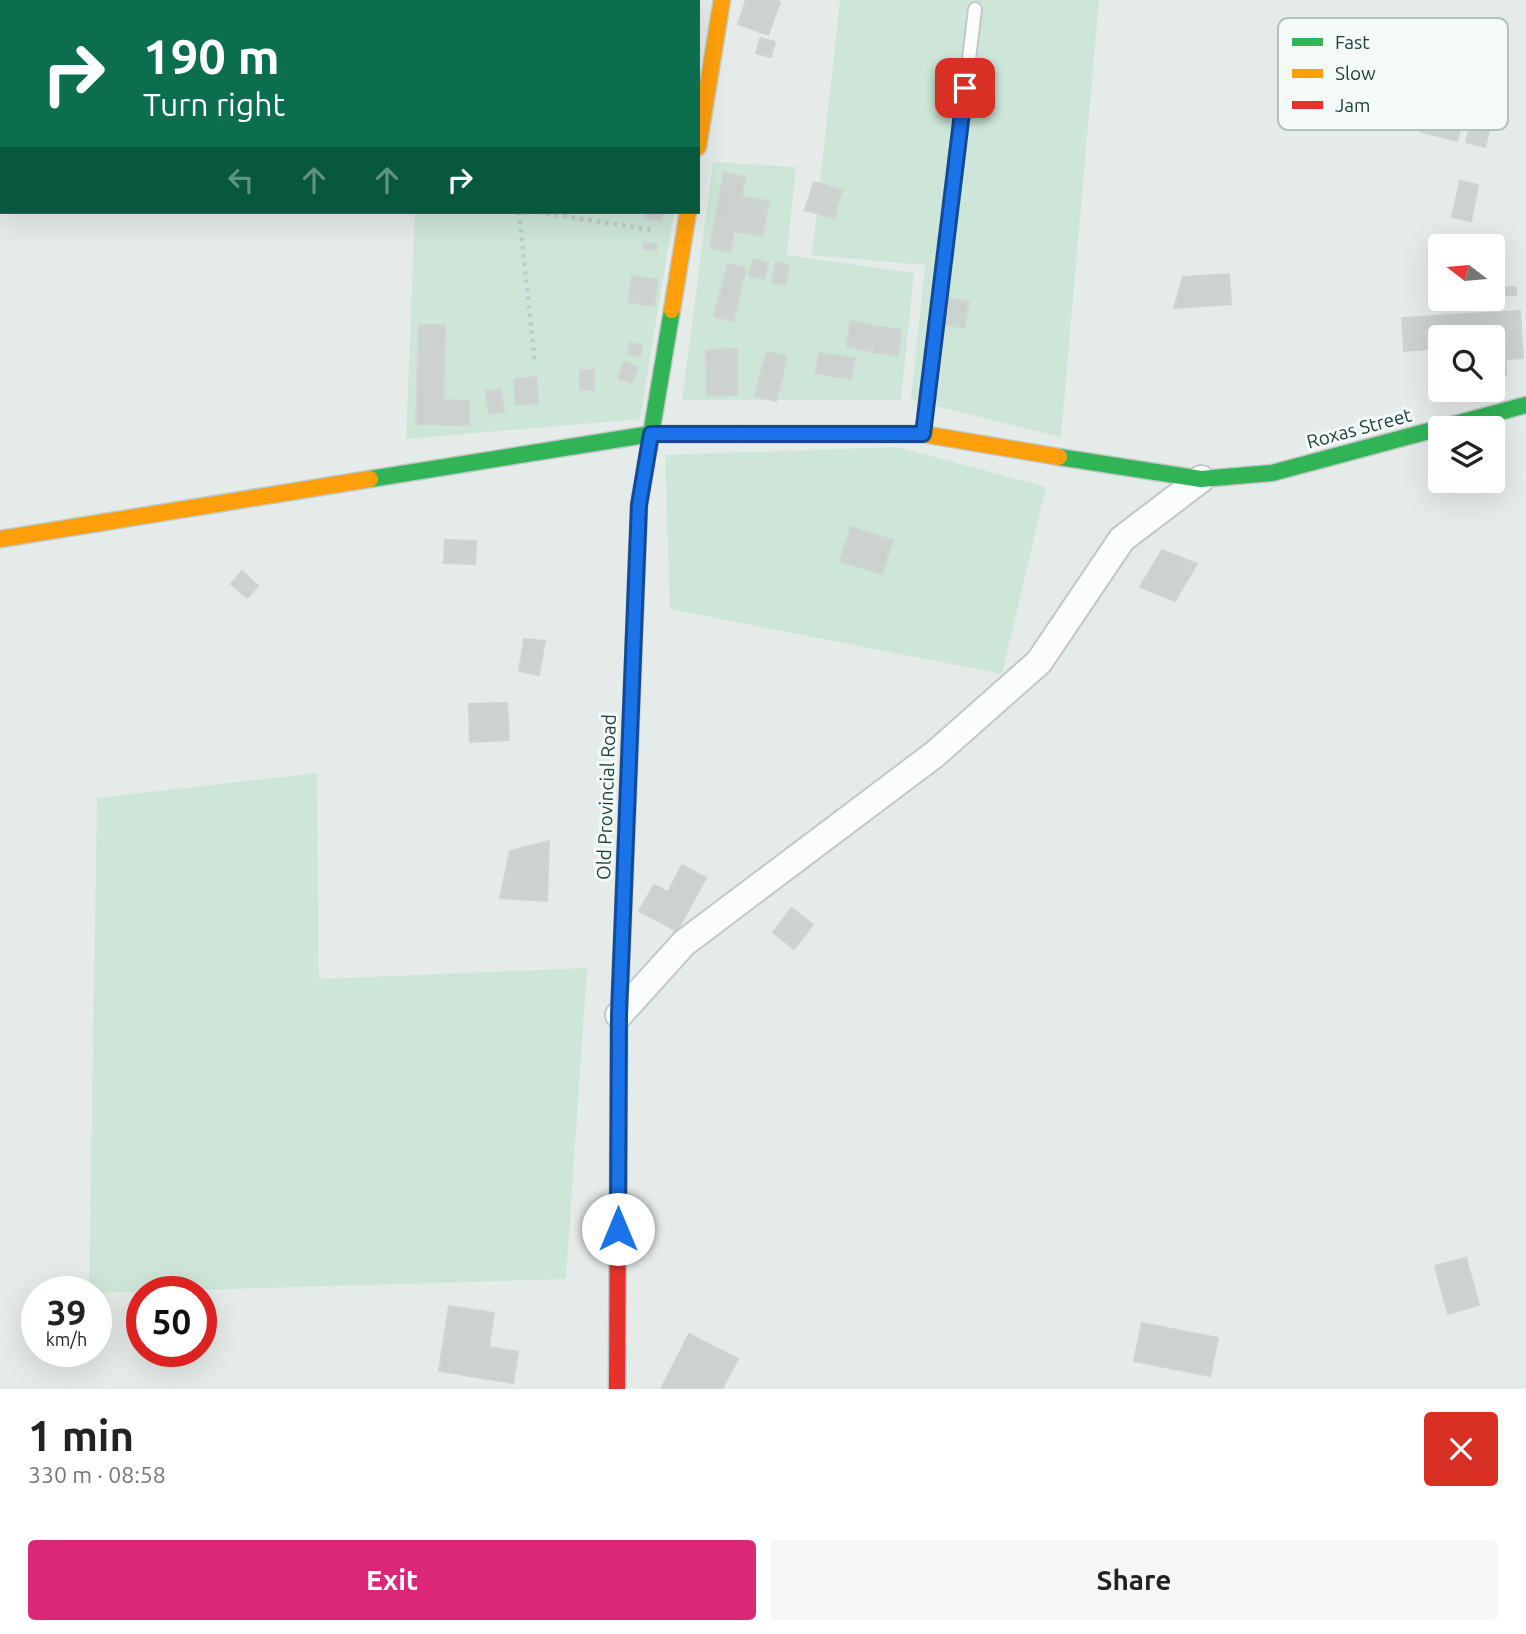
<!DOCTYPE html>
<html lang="en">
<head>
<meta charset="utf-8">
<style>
	body { margin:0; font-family:Ubuntu,sans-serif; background:#f6f6f6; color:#222; height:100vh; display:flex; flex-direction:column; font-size:26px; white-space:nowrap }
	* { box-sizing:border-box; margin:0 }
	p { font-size:23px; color:#767676 }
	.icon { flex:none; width:38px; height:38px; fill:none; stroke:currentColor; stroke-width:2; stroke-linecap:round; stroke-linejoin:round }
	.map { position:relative; height:1389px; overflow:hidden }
	.sheet { display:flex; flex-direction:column; background:#fff; flex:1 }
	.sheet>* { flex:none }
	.banner { position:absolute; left:0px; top:0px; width:700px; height:214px; box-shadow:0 7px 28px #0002; background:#0b6e4f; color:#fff; overflow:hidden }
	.needle { width:46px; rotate:286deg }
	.tools { position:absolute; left:1428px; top:234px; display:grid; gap:14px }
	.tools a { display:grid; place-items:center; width:77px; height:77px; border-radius:7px; background:#fff; box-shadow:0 7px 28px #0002; font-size:35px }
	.speed { position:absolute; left:21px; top:1276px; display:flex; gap:14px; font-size:35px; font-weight:700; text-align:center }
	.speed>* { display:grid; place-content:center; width:91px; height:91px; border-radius:50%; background:#fff; box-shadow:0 7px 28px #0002; line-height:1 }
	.speed small { font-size:18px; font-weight:400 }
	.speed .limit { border:10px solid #d22; background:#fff; color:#111 }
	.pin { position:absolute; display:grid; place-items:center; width:60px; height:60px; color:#fff; margin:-30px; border-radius:14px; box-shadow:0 4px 10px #0006 }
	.me { position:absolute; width:77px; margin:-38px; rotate:0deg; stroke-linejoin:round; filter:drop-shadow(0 0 5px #0008) }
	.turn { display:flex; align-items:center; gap:24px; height:147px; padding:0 28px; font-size:32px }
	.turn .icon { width:91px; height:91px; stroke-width:2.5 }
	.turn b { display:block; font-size:49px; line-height:60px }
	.lanes { display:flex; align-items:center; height:66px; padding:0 28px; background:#0003; justify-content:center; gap:35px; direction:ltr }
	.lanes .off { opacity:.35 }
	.round { display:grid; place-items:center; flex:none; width:74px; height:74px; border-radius:7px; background:#f6f6f6 }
	.headline { display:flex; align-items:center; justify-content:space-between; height:119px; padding:0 28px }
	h1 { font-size:42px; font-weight:700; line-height:52px }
	.action { display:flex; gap:14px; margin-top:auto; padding:14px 28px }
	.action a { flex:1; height:80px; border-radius:7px; background:#db2777; color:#fff; font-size:28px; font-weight:700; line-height:80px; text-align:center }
	.action a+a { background:#f6f6f6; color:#222 }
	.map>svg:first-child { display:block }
</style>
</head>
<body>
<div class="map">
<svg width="1526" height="1389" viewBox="0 0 1526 1389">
	<rect width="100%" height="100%" fill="#e5ebe9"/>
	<g fill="#cde6d7">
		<polygon points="840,0 1099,0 1061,437 911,400 925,265 812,255"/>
		<polygon points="713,162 796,167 787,255 914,273 901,400 682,400"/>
		<polygon points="415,212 674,212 640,419 406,439"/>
		<polygon points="898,447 1046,487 1002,674 670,609 665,455"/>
		<polygon points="317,773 319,979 587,968 566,1279 96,1293 96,1292 89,1291 97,798"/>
	</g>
	<g fill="#ccd2d0" stroke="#ced4d2" stroke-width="2">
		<polygon points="746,0 775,0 780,2 768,35 738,24"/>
		<polygon points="760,38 775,42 771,57 756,53"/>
		<polygon points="1429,95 1467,104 1457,141 1419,131"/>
		<polygon points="1475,107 1494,112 1485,147 1466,142"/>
		<polygon points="724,173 745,177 742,197 769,201 762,236 734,231 730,252 710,248"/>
		<polygon points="1460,181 1478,185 1471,221 1452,217"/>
		<polygon points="814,182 842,190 834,218 805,210"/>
		<polygon points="647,212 663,212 661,221 646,218"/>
		<polygon points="644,242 657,245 656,251 643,248"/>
		<polygon points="753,259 768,263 764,279 749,276"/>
		<polygon points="776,262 789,265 785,285 772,282"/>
		<polygon points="728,264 746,268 733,321 714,316"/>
		<polygon points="1229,274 1231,304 1174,308 1183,277"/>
		<polygon points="632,276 658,280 654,306 628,302"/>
		<polygon points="1516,287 1516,295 1493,295 1493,288"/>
		<polygon points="947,298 969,302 964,328 943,324"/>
		<polygon points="1520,311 1523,358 1506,359 1506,375 1493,375 1493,338 1440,338 1440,366 1433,366 1432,349 1404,351 1402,318"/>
		<polygon points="850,321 875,326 873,352 847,346"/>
		<polygon points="419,325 445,325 443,400 469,401 469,425 416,424"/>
		<polygon points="875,326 901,330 898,356 873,352"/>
		<polygon points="630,343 642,345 640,356 628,354"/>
		<polygon points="737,349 737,395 707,396 706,350"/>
		<polygon points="767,352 786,356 782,378 761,372"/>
		<polygon points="819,353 855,358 851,379 816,373"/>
		<polygon points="624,362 638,367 632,383 618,379"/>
		<rect x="580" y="370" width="14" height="20"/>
		<polygon points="761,372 782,378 776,401 755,396"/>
		<polygon points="536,377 538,403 516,405 514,379"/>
		<polygon points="501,389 504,412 489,414 486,391"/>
		<polygon points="851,527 893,540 882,574 840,561"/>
		<polygon points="445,540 476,541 475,564 444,563"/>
		<polygon points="1162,550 1197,564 1175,601 1140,587"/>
		<polygon points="242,571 258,586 247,598 231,584"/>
		<polygon points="524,639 545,641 539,675 519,671"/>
		<polygon points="507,703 509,740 470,742 469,704"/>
		<polygon points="549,841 547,901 500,898 510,851"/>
		<polygon points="682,865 706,878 677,931 639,911 654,885 668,892"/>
		<polygon points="792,908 813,925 794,949 773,932"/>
		<polygon points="1466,1258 1479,1305 1448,1314 1435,1266"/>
		<polygon points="449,1306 494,1313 489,1347 518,1352 513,1383 439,1371"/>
		<polygon points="1142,1323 1218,1338 1210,1376 1134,1361"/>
		<polygon points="689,1334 738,1359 722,1389 661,1389"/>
	</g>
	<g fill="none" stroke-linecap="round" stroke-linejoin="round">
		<g stroke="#c2c8c6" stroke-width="16">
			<polyline id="lane" points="924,430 975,9"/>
		</g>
		<g stroke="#c2c8c6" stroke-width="30">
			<polyline id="street" points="619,1015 684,943 935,754 1039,662 1122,539 1201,479"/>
		</g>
		<g stroke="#c0c8c6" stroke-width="19">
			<g id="fast">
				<polyline points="1059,457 1201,479 1272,473 1526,405"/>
				<polyline points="370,479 651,434 743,434"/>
				<polyline points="628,793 639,505 672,310"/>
			</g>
		</g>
		<g stroke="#c0c8c6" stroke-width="19">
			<g id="slow">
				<polyline points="698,147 722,0"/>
				<polyline points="672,310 688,212"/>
				<polyline points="743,434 923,434 1059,457"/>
				<polyline points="0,539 370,479"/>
			</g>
		</g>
		<g stroke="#c0c8c6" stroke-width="19">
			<polyline id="jam" points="617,1389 619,1015 628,793"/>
		</g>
		<g stroke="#c1cbc9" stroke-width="4.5" stroke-dasharray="3.5 5" stroke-linecap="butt">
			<polyline points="644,0 647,2"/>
			<polyline points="519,212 535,364"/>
			<polyline points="538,212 652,230"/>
		</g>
		<use href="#lane" stroke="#fbfcfc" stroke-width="12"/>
		<use href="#street" stroke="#fbfcfc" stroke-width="26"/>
		<use href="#fast" stroke="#30b455" stroke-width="16"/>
		<use href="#slow" stroke="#ff9f0a" stroke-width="16"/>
		<use href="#jam" stroke="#e5322d" stroke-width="16"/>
	</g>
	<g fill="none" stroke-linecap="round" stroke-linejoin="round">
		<g stroke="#114b97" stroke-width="18">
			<polyline id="route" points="618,1229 619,1015 639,505 651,434 923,434 965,88"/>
		</g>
		<use href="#route" stroke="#1a73e8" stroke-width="12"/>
	</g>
	<g text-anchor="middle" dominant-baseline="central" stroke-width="6" stroke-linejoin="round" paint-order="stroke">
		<g font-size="19" fill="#20413b" stroke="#f3faf7">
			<text transform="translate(1359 428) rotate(-15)">Roxas Street</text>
			<text transform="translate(606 797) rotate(-88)">Old Provincial Road</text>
		</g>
	</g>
	<rect x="1278" y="18" width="230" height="112" rx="10" fill="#f3faf7" stroke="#b4c2bf" stroke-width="2"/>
	<rect x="1292" y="38" width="31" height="8" fill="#30b455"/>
	<rect x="1292" y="69" width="31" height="9" fill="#ff9f0a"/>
	<rect x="1292" y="101" width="31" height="8" fill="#e5322d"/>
	<g font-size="19" fill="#20413b">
		<text x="1335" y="49">Fast</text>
		<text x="1335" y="80">Slow</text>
		<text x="1335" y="112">Jam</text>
	</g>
</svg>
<div class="tools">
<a><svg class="needle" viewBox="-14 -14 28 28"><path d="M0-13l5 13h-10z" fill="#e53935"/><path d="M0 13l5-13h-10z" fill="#767676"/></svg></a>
<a><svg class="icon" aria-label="search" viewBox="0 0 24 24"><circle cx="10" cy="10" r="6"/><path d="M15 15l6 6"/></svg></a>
<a><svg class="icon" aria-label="layers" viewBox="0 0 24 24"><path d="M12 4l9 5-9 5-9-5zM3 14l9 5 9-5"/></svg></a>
</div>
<div class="speed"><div>39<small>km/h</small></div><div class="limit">50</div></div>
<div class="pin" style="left:965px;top:88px;background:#d93025"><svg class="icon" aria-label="arrive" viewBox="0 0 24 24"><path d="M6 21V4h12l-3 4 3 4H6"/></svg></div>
<svg class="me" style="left:618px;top:1229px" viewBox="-20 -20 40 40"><circle r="19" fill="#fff"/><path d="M0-13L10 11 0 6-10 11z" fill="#1a73e8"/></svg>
<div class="banner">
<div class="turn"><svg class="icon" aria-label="right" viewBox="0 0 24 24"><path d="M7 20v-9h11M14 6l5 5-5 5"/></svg><div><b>190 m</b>Turn right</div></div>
<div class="lanes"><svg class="icon off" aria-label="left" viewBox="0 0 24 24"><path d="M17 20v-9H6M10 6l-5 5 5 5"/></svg><svg class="icon off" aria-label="ahead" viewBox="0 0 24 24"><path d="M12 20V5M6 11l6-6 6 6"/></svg><svg class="icon off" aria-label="ahead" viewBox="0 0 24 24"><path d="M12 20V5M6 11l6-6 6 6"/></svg><svg class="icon" aria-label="right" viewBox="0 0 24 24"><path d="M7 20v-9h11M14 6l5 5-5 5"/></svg></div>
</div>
</div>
<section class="sheet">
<div class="headline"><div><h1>1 min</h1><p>330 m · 08:58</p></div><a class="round" style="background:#d93025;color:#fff"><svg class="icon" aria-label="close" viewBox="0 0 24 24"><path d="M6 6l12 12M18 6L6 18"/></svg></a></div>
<div class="action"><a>Exit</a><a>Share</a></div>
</section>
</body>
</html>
